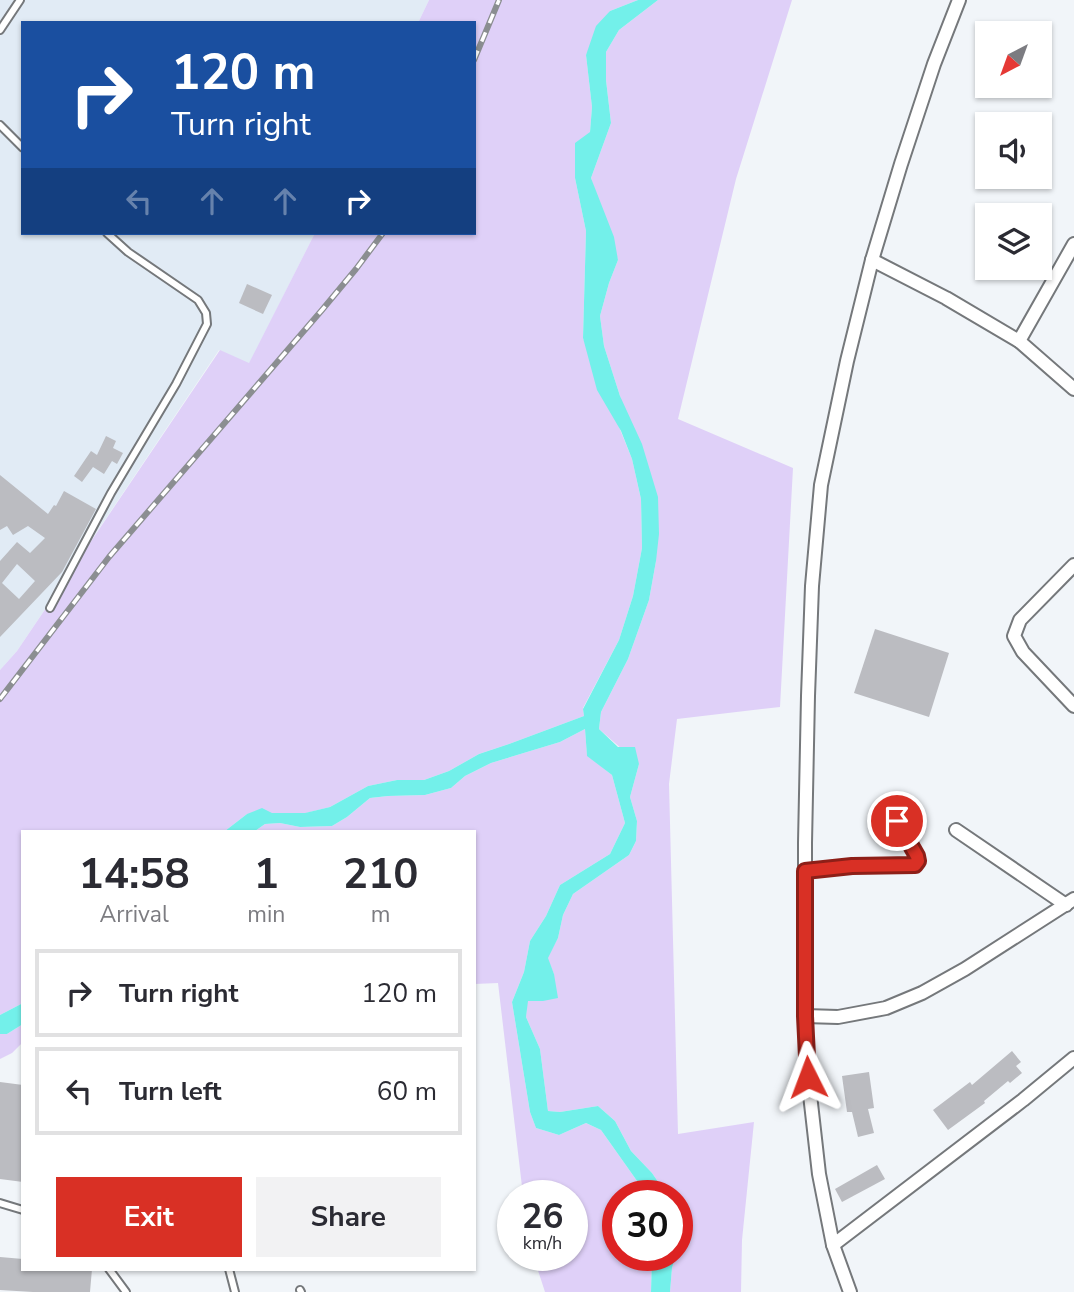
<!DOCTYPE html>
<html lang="en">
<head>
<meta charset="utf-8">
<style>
	body { margin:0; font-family:"Nunito Sans",sans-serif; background:#f2f2f3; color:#2b2b33; height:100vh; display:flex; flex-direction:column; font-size:26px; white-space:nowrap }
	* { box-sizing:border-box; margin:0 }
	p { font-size:23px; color:#7c7c81 }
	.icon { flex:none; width:38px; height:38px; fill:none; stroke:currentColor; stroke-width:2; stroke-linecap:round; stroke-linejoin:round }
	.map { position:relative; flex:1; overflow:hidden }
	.panel { position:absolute; left:21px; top:830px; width:455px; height:441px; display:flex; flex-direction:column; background:#fff; border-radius:0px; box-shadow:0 2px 5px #0004 }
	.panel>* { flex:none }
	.top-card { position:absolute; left:21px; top:21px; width:455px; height:214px; border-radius:0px; box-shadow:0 2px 5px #0004; background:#1a4fa0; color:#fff; overflow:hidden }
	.needle { width:46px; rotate:221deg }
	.buttons { position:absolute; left:975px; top:21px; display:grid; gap:14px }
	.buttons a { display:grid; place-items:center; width:77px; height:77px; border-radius:0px; background:#fff; box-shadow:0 2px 5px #0004; font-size:35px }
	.speed { position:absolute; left:497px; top:1180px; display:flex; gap:14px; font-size:35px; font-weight:700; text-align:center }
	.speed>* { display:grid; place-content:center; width:91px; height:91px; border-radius:50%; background:#fff; box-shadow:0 2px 5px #0004; line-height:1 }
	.speed small { font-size:18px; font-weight:400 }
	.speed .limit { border:10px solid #d22; background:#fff; color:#111 }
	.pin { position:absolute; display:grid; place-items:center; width:60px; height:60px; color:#fff; margin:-30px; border:4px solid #fff; border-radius:50%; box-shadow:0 2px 7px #0007 }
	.me { position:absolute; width:77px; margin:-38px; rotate:357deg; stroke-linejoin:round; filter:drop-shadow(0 0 5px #0008) }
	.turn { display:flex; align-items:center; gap:24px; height:147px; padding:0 35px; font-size:32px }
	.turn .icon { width:91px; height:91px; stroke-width:2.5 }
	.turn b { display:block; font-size:49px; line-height:60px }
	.lanes { display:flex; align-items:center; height:66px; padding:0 35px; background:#0003; justify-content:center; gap:35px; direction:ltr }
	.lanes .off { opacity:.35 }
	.eta { display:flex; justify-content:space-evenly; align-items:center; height:119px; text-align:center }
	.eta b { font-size:42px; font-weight:700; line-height:49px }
	.action { display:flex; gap:14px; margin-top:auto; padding:14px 35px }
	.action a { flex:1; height:80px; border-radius:0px; background:#d93025; color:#fff; font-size:28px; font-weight:700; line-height:80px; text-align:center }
	.action a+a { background:#f2f2f3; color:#2b2b33 }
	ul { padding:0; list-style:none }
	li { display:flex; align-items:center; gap:21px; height:88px; margin:0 14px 10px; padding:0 21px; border:4px solid #e1e1e2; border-radius:0px }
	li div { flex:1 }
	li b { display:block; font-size:26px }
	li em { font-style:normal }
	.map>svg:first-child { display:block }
</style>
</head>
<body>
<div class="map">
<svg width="1074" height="1292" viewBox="0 0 1074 1292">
	<rect width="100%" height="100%" fill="#f1f5f9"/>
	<polygon fill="#e1ebf5" points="0,0 429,0 418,23 23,23 23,233 315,233 249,364 219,350 17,651 0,670"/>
	<g fill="#dfd0f8">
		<polygon points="429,0 638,0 610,11 586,55 592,107 590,132 575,178 586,231 583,338 632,459 641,499 642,548 633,596 619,640 583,708 584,716 509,744 479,754 449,771 424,780 397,780 368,786 330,807 306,813 247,814 225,831 23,831 23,1003 0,1015 0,670 17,651 220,350 249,363 315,233 474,233 474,23 418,23"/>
		<polygon points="658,0 792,0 736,179 678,419 793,468 780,707 677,719 669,784 678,1134 754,1122 742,1240 741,1292 670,1292 672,1268 676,1255 677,1255 680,1236 677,1224 677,1195 667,1195 652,1173 631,1151 615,1121 598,1106 560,1112 548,1111 540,1049 526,1017 527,1001 543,1001 554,974 547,958 558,938 563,915 573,894 629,855 636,841 637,821 630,797 639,764 599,729 601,712 628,659 649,600 656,561 620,396 604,346 600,316 609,283 618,260 591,178 611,123 606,80 606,52 619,30"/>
		<polygon points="585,729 587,755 612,775 625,823 610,854 560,885 546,916 530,941 524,972 512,1002 530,1112 536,1128 559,1135 586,1123 601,1130 647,1195 618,1195 618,1255 652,1255 651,1292 545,1292 533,1255 572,1255 572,1195 523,1195 498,983 474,984 474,831 255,831 265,824 280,823 300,827 332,826 347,817 370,798 388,796 425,795 451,788 465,776 491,763 560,742"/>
		<polygon points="23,1024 23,1042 12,1053 0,1059 0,1034 7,1034"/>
	</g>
	<g fill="#73f0ea">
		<polygon points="638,0 658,0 619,30 606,52 606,80 611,123 591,178 614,237 618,260 609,283 600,316 604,346 620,396 642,444 658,497 659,534 656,561 649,600 628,659 601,712 599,729 618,747 635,747 639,764 630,797 637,821 636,841 629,855 573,894 563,915 558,938 548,958 554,974 558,998 543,1001 528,1001 526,1017 540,1049 548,1111 560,1112 598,1106 615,1121 631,1151 652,1173 667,1195 647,1195 601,1130 586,1123 559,1135 536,1128 530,1112 512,1002 524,972 530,941 546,916 560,885 610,854 625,823 612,775 587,756 585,729 560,742 491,763 465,776 451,788 425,795 388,796 370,798 347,817 332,826 300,827 280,823 265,824 255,831 225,831 247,814 262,808 272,813 305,813 330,807 368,786 397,780 424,780 449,771 479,754 509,744 584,716 583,709 619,640 633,596 642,548 641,499 632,459 621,431 597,390 583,338 586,231 575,178 575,143 590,132 592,107 586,55 596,26 610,11"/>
		<polygon points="23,1003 23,1024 7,1034 0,1034 0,1015"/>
		<polygon points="652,1255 676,1255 672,1268 670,1292 651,1292"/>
	</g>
	<g fill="#bbbcc1" fill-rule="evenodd">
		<polygon points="247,284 272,295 263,314 239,303"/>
		<polygon points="106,436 116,441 113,448 123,453 117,464 112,461 104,474 93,467 82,482 74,476 91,451 97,455"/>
		<path d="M0 475 48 514 54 505 56 506 64 491 96 509 62 572 0 637V561L17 542 30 553 45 538 28 526 13 535 7 526 0 530ZM17 564 35 581 19 599 2 583Z"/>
		<polygon points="875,629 949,653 929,717 854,693"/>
		<polygon points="1012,1051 1021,1062 1016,1066 1022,1073 1010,1083 1008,1081 984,1101 985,1103 948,1130 933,1110 970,1082 972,1085"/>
		<polygon points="869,1072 874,1108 868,1109 874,1133 858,1137 852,1112 847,1112 842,1076"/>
		<polygon points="0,1082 23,1085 23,1182 0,1179"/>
		<polygon points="877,1165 885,1179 842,1202 835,1189"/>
		<polygon points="0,1257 23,1259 23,1269 92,1269 90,1292 33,1292 0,1290"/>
	</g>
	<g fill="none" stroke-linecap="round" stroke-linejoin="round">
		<g stroke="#75787b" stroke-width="10">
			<g id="lane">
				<polyline points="0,30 20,0"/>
				<polyline points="0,125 23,148"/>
				<polyline points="50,608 111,493 176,384 207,324 206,313 198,300 128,252 107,233"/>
				<polyline points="805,871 852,866 915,865 917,861 917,856 897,821"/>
				<polyline points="0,1203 23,1210"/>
				<polyline points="109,1269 126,1292"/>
				<polyline points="229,1269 235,1292"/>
				<polyline points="300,1290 301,1292"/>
			</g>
		</g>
		<g stroke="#75787b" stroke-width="16">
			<g id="street">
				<polyline points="872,260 946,298 1019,341 1074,389"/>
				<polyline points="1019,341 1074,244"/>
				<polyline points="1074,565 1020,620 1014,636 1023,652 1074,706"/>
				<polyline points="956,830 1066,905"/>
				<polyline points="805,1016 838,1017 886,1008 922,993 965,969 1074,899"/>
				<polyline points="833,1245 1023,1100 1074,1058"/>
				<polyline points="850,1292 833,1245 819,1174 808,1077 805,1016 805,843 808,696 812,586 821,485 847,361 872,260 901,164 934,64 959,0"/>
			</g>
		</g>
		<use href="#lane" stroke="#fff" stroke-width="6"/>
		<use href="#street" stroke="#fff" stroke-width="12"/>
		<g stroke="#8b8e91" stroke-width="6">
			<g id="rail">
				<polyline points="474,60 499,0"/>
				<polyline points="0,699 109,557 322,310 356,269 383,233"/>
			</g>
		</g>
		<use href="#rail" stroke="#fff" stroke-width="3.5" stroke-dasharray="10" stroke-linecap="butt"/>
	</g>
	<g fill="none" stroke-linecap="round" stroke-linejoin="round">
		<g stroke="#8d1f18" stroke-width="18">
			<polyline id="route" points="808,1077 805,1016 805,871 852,866 915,865 918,861 917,856 897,821"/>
		</g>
		<use href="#route" stroke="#d93025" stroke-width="12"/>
	</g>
</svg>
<div class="buttons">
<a><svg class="needle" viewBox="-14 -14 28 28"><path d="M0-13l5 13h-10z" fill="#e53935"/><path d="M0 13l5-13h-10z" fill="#7c7c81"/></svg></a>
<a><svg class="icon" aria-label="sound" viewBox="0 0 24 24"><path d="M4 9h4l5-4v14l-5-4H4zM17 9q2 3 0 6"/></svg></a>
<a><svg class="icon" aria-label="layers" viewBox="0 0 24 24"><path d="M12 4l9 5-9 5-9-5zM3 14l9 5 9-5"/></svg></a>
</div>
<div class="speed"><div>26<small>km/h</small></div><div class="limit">30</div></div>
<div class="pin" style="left:897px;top:821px;background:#d93025"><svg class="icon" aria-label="arrive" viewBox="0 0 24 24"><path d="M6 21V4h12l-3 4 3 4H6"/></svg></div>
<svg class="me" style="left:808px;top:1077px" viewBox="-20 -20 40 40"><path d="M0-17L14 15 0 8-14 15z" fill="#d93025" stroke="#fff" stroke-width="4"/></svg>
<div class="top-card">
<div class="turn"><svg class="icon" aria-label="right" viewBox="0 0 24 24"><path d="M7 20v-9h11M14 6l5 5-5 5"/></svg><div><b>120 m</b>Turn right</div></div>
<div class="lanes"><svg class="icon off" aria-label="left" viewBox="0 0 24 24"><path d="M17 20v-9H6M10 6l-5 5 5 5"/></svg><svg class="icon off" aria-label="ahead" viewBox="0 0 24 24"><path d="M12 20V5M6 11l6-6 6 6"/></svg><svg class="icon off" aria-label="ahead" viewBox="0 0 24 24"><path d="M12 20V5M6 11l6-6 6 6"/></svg><svg class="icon" aria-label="right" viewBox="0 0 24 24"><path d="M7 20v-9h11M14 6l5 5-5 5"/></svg></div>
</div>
<section class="panel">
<div class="eta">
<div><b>14:58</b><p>Arrival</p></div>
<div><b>1</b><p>min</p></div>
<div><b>210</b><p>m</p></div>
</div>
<ul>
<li><svg class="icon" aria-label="right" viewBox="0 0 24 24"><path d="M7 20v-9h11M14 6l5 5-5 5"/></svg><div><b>Turn right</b></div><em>120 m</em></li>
<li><svg class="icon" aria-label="left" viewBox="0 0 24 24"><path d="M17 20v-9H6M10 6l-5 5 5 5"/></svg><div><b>Turn left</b></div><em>60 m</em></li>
</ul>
<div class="action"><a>Exit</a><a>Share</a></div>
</section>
</div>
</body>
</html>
